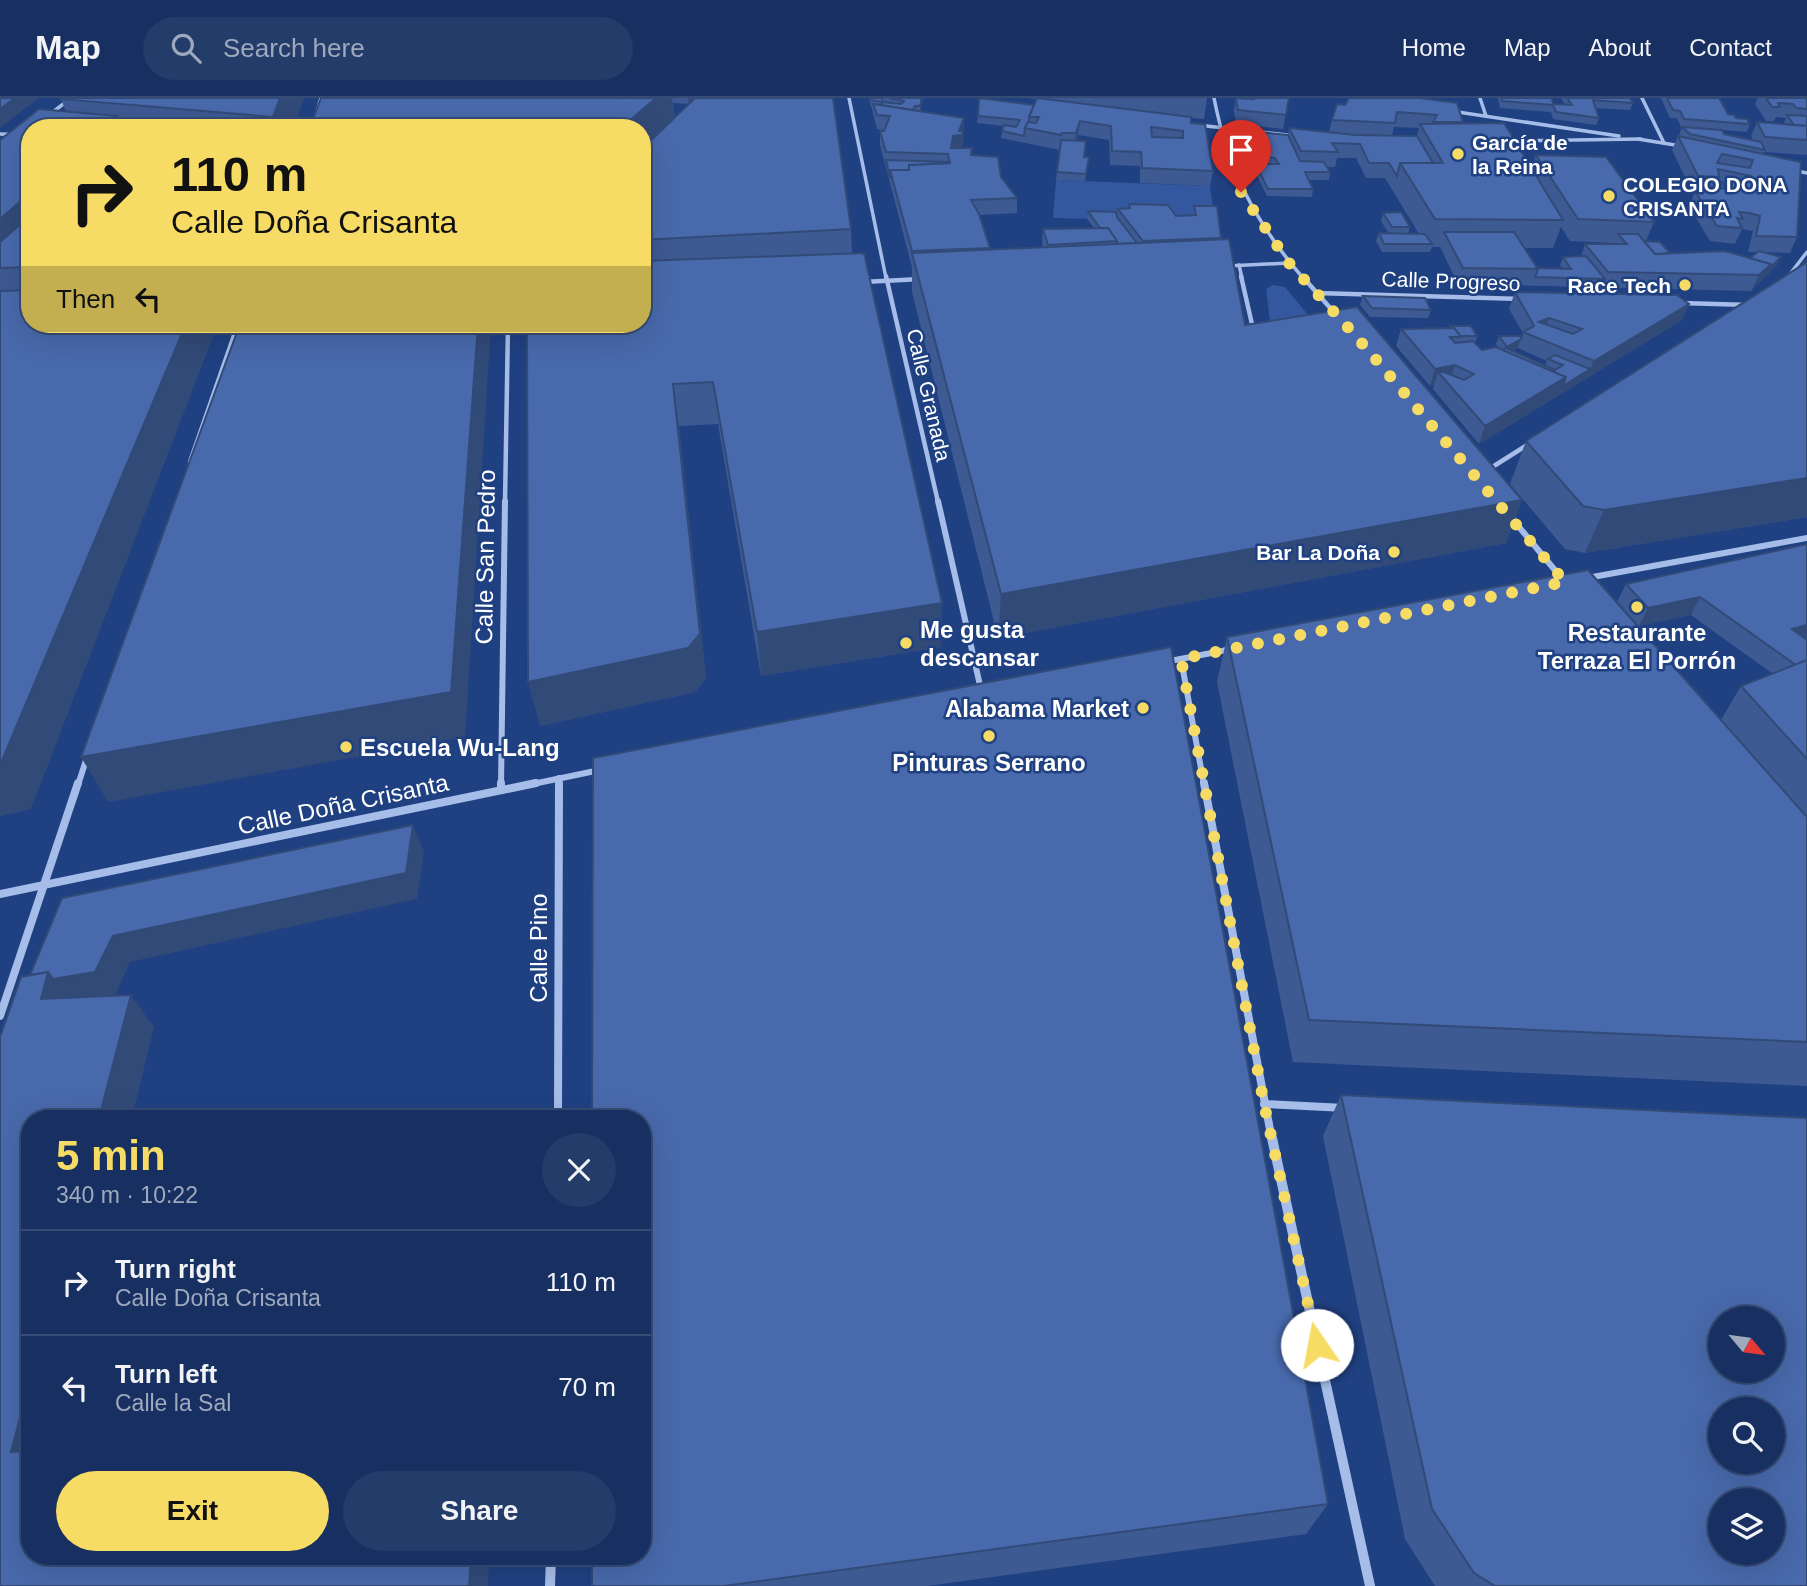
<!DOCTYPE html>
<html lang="en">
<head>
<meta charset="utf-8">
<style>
	body { margin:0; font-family:Arial,sans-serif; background:#243c6a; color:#f1f3f6; height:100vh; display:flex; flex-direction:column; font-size:26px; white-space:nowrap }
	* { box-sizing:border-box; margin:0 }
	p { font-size:23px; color:#9ea9bd }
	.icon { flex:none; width:38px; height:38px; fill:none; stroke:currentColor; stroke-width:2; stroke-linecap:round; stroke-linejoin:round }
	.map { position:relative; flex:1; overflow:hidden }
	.sheet { position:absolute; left:21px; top:1012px; width:630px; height:455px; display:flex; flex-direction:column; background:#173061; border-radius:28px; box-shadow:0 7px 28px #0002,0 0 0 2px #364b76 }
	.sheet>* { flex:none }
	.top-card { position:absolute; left:21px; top:21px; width:630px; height:214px; border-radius:28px; box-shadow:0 7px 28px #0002,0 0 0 2px #364b76; background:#f6db65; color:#111; overflow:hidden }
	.needle { width:46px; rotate:119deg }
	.fabs { position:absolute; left:1708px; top:1208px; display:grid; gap:14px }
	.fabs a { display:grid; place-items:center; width:77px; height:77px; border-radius:50%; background:#173061; box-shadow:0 7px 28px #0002,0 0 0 2px #364b76; font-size:35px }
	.pin { position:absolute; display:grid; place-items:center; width:60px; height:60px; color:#fff; margin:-72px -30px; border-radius:50% 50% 50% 0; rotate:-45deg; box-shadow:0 0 7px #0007 }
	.pin .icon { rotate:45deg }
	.me { position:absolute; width:77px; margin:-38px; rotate:348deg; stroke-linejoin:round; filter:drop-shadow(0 0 5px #0008) }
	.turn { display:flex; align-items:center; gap:24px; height:147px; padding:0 35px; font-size:32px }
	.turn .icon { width:91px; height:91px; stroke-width:2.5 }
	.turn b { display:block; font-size:49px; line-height:60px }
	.then { display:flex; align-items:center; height:66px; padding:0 35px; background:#0003; gap:14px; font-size:26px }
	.round { display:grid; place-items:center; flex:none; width:74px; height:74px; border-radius:37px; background:#243c6a }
	.headline { display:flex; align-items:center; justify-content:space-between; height:119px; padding:0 35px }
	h1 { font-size:42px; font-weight:800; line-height:52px; color:#f6db65 }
	.cta { display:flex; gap:14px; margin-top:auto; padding:14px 35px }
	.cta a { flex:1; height:80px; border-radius:42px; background:#f6db65; color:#111; font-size:28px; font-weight:800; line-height:80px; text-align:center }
	.cta a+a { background:#243c6a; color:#f1f3f6 }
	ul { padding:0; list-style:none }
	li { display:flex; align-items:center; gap:21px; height:105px; padding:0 35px; border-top:2px solid #364b76 }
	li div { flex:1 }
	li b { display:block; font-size:26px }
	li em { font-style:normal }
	header { display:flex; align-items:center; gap:42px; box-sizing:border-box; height:98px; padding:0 35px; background:#173061; border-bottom:2px solid #364b76 }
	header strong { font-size:33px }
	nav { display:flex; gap:38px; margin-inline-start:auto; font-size:24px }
	.search { width:490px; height:63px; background:#243c6a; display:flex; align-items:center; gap:18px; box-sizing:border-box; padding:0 24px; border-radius:38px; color:#9ea9bd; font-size:26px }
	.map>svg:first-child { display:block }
</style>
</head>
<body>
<header>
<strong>Map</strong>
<div class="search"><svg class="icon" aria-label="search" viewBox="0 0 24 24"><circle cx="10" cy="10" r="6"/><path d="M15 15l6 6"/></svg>Search here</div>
<nav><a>Home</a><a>Map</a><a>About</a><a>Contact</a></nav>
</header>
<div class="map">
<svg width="1807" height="1488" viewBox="0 0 1807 1488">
	<rect width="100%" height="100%" fill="#1f4081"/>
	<g fill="#3358a0">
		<polygon points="1056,82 1210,88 1215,124 1053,120"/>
		<polygon points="1273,187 1285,189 1331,245 1274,255 1266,191"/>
	</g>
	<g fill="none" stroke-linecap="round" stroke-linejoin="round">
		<g stroke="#a5bde8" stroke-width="3.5">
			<polyline points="849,0 886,180"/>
			<path d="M1214 0C1228 72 1255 124 1303 180"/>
			<polyline points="1480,0 1486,18"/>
			<polyline points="1642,0 1664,45"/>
			<polyline points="1451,13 1619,38"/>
			<polyline points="49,17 71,0"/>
			<polyline points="1197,27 1296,38"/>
			<polyline points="312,30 321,0"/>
			<polyline points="0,36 30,37"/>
			<polyline points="1638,41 1681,48"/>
			<polyline points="1507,43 1641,41"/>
			<polyline points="1792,72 1807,75"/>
			<polyline points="1239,167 1242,180"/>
			<polyline points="1227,168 1289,165"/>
			<polyline points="1787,180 1807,154"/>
		</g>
		<g stroke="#a5bde8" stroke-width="4.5">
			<polyline points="886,178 938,404"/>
			<polyline points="1241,178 1254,235"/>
			<polyline points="1302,178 1339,220"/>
			<polyline points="1786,181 1788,178"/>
			<polyline points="863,184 921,181"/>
			<polyline points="1316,195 1522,201"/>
			<polyline points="1681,205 1749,207"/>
			<polyline points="190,364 238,226"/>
			<polyline points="1486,373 1532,344"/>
			<polyline points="505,404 508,226"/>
		</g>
		<g stroke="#a5bde8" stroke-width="6">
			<polyline points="938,403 982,596"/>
			<polyline points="1509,417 1564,483"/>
			<polyline points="1587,480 1807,440"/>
			<polyline points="1181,561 1204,687"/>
			<polyline points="1165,564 1232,551"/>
			<polyline points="78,687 87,659"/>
			<polyline points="501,687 505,403"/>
			<polyline points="528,687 600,672"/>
			<polyline points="559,687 559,680"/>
		</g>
		<g stroke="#a5bde8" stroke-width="8">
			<polyline points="1204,685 1272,1042"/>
			<polyline points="501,692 501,685"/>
			<polyline points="0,796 536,685"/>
			<polyline points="0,918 78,685"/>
			<polyline points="1264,1006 1345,1010"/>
			<polyline points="558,1020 559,685"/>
		</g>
		<g stroke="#a5bde8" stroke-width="10">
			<polyline points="1272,1040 1370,1488"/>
			<polyline points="550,1488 551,1458"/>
		</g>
	</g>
	<g fill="#3e5a93" fill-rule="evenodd">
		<polygon points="304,0 293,30 30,30 31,711 0,718 0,42 66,14 61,1"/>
		<path d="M321 0H833L851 131 852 156 941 549 761 578 718 326 679 328 706 580 695 594 540 628 642 226V30H316L313 21ZM673 5 689 6 675 20Z"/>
		<polygon points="869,0 924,0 920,14 964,20 963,47 962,50 1001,79 1017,100 1017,115 980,117 990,151 1043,149 1042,146 1043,131 1094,130 1087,121 1088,113 1117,119 1118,111 1129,110 1129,106 1176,118 1192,118 1194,108 1221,140 1245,227 1522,402 1506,445 998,540 912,194 912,169 880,47 880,33 884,33 884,32 877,31 873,16 872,10 871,9"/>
		<polygon points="979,0 1034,7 1036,1 1027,0 1207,0 1204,21 1191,20 1191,25 1213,73 1210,88 1140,85 1140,68 1110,67 1109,42 1078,37 1077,42 1084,59 1089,59 1085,83 1056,82 1060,52 1001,40 1002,33 1004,28 977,25"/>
		<polygon points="1236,0 1289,0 1283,31 1236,26 1234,13"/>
		<path d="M1419 0 1463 24 1462 26 1531 70 1536 57 1654 124 1646 143 1670 155 1750 160 1757 154H1748L1753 133 1742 131 1735 146 1710 143 1689 108 1695 93H1692L1672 52 1678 38 1682 39 1679 37 1682 29 1753 42 1751 38 1757 24 1785 26 1784 24 1786 20 1776 19 1774 23H1766L1755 6 1758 0H1807V57L1764 54 1763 56 1797 139 1790 155 1764 154 1781 159 1777 167 1751 193 1458 186 1440 149H1432L1430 154H1382L1376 143 1379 135 1389 136 1381 123 1383 115 1410 129 1408 136H1419L1385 80H1366L1356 60H1337L1335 69H1327L1330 74 1329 82H1309L1313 91 1312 99 1267 98 1238 40 1239 32 1288 37 1289 30 1329 35 1332 22 1345 7ZM1394 29 1419 30 1417 38H1392ZM1561 129 1570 143 1615 145 1614 146H1585L1581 159H1563L1560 167 1562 170H1537L1524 150H1553Z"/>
		<polygon points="1498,0 1552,0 1553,6 1565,7 1561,0 1630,0 1633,5 1630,12 1595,10 1599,20 1596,27 1553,21 1551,14 1500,10"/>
		<polygon points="1661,0 1719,0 1728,16 1736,20 1750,26 1747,34 1681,29 1677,20 1670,20"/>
		<polygon points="1807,164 1807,419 1585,455 1565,451 1510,386 1526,343"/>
		<path d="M1515 194 1689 206 1682 222 1479 346 1433 291 1434 287 1430 288 1396 248 1401 231 1450 230V228L1477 238 1475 245 1482 252 1499 251 1496 246 1499 238H1522L1523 235 1509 211ZM1518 250 1547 263 1545 268 1512 253Z"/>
		<polygon points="1363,198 1431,212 1428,220 1370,219 1360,207"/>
		<polygon points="1807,446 1807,988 1293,964 1217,584 1227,539 1721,622 1741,588 1773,576 1691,517 1639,528 1617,504 1626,486"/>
		<polygon points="1341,997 1807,1488 1435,1488 1405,1441 1323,1038"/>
		<polygon points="1328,1406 1306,1436 927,1488 592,1488"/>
	</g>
	<g fill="#324a78">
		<polygon points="15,0 39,0 0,30 0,11"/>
		<polygon points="280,0 304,0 293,30 276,30 273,19"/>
		<polygon points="656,0 672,0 675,22 642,51 642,30 621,30"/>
		<polygon points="688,0 696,0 689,6"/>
		<polygon points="922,0 924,0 920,16 920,8"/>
		<polygon points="117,18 121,30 103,30"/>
		<polygon points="964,20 963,47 961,52 951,50 953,38 959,33"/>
		<polygon points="1080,23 1078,37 1074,50 1076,35"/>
		<polygon points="30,95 30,148 0,170 0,121"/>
		<polygon points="1781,159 1777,167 1751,193 1759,177 1771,166"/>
		<polygon points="1689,206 1682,222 1479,346 1485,328 1566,279 1590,271 1594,263"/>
		<polygon points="1549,220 1543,236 1539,224"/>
		<polygon points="186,226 218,226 31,711 0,718 0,667"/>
		<polygon points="478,226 491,226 465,639 108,704 81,659"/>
		<polygon points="1520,242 1518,250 1504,258 1507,249"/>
		<polygon points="1455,267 1450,284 1438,274 1434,287 1430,288 1435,271"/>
		<polygon points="673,286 679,328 706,580 695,594 540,628 528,584"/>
		<polygon points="1807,380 1807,419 1585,455 1604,412"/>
		<polygon points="1522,402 1506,445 998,540 1001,496"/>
		<polygon points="1700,499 1691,517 1639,528 1648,510"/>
		<polygon points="942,505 941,549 761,578 757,534"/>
		<polygon points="1807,527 1807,542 1792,531"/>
		<polygon points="413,727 424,754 417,801 130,864 114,900 66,934 27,886 113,838"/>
		<polygon points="131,897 154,929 132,1020 99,1020"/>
		<polygon points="30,1282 30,1367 11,1354"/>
		<polygon points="471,1458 489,1458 488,1488 469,1488"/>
	</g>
	<g fill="#4869ab" stroke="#324a78" stroke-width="2" fill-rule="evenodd">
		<polygon points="0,0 15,0 0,11"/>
		<polygon points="62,0 280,0 273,19 61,1"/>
		<polygon points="321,0 656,0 621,30 418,30 313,21"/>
		<polygon points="695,0 833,0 851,131 642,142 642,51"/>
		<polygon points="870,0 882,0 883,4 901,6 904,3 890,0 922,0 920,8 915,8 913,12 881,7 883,4 870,2"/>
		<polygon points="979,0 1034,7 1029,19 1029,24 1028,24 1025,30 1024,38 1002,33 1004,27 1016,29 1020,22 978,18"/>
		<path d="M1037 0 1191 19V25L1205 26 1213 73 1142 70 1141 54 1112 53 1111 28 1080 23 1076 35H1062L1061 37 1025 30 1028 24 1036 25 1039 19H1029ZM1151 29 1183 33V40L1152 39Z"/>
		<polygon points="1236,0 1253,1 1252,0 1289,0 1286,17 1238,12"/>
		<polygon points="1349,0 1419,0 1457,5 1463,24 1433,24 1437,17 1397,14 1395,25 1332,22 1337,6 1345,7"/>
		<polygon points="1501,0 1552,0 1553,6 1572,7 1567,0 1630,0 1633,5 1593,2 1599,20 1556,14 1553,7 1502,3"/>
		<polygon points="1667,0 1719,0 1728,16 1734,17 1736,20 1747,21 1750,26 1684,21 1680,13 1673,12"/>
		<polygon points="1766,0 1807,0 1807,11 1796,10 1793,6 1778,5 1780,9 1772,9"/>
		<polygon points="873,6 964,20 959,33 963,33 962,37 953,38 951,50 972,50 971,57 998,59 1001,79 1017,100 971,102 979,116 990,150 912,153 890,72 909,72 909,67 950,65 948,56 886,54 880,33 884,33 890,18 877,17"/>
		<polygon points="39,11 117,18 103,30 30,30 30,95 0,121 0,42"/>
		<polygon points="1787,17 1807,18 1807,28 1794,27"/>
		<polygon points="160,20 248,30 132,30"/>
		<polygon points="1757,24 1807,28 1807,42 1765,39"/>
		<polygon points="1504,25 1563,122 1435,121 1400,65 1443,65 1420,26"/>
		<polygon points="1682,29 1722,32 1724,36 1761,44 1765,52 1690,36"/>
		<polygon points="1289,30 1355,37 1417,38 1433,65 1400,65 1397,78 1389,65 1369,65 1360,46 1332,45 1338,54 1301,53"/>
		<path d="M1239 32 1288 37 1300 63 1324 64 1330 74H1305L1313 91H1268ZM1261 59 1275 60 1279 66H1264Z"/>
		<path d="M1678 38 1801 64 1797 139 1756 138 1760 118 1749 115 1739 114 1743 121 1737 120 1742 130 1717 128 1695 93 1704 88 1726 91 1722 84 1731 86V80L1749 83 1751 78 1718 71 1719 79 1698 78ZM1722 56 1753 62 1750 70 1717 65Z"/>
		<polygon points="1061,42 1086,43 1084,59 1089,59 1086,76 1057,74"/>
		<polygon points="1536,57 1606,59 1654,124 1578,121"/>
		<polygon points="886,62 948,64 948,65 909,67 909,72 890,72 890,80"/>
		<polygon points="1129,106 1168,107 1176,118 1196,117 1194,108 1217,108 1221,140 1143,143 1118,111 1130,110"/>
		<polygon points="1088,113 1116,114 1117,119 1137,145 1117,146 1117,143 1108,130 1100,130"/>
		<polygon points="1401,114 1410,129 1392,129 1383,115"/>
		<polygon points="30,118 30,169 0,170 0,144"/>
		<polygon points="1108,130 1117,143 1048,147 1043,131"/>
		<polygon points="1444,134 1514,134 1538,171 1463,170"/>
		<polygon points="1379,135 1425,136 1432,146 1384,146"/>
		<polygon points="1618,136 1638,136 1655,156 1725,153 1771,166 1759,177 1608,174 1585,146 1627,146"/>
		<polygon points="1229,141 1245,227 1357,209 1522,402 1001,496 912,155"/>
		<polygon points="1644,143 1660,144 1670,155 1655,156"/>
		<polygon points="1759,153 1781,159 1767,173 1771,166 1750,160"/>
		<polygon points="864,155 942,505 757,534 713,284 673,286 700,536 688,550 528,584 527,226 642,226 642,163"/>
		<polygon points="1586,158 1605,181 1535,179 1538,171 1537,170 1571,171 1563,159"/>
		<polygon points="1807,164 1807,380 1604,412 1583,408 1526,343"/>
		<polygon points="30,192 30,226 186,226 0,667 0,193"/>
		<path d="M1515 194 1677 197 1689 206 1594 263 1523 234 1534 228ZM1549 220 1582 231 1573 236 1539 224Z"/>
		<polygon points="1363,198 1425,200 1431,212 1372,210"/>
		<polygon points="240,226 478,226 451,594 81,659"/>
		<polygon points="1450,228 1471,228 1477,238 1460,238 1454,230 1452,230"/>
		<polygon points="1454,230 1461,239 1450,239 1455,245 1473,243 1482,252 1496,249 1566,279 1485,328 1438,274 1444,274 1464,282 1474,276 1455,267 1435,271 1401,231"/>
		<polygon points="1499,238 1522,238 1520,242 1507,249"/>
		<polygon points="1506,250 1555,272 1563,267 1548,261 1555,257 1590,271 1563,288 1566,279 1503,252"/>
		<polygon points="1807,446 1807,527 1792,531 1807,542 1807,562 1796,567 1700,499 1648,510 1626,486"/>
		<polygon points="1588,472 1807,719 1807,944 1309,922 1227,539"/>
		<polygon points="1171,549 1328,1406 724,1488 592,1488 592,1458 642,1458 642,1020 592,1020 593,660"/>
		<polygon points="1807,562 1807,661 1741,588"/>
		<polygon points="413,727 406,775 113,838 95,874 53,881 48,874 30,877 62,800"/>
		<polygon points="48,874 41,901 131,897 99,1020 30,1020 30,1282 11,1354 30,1353 30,1458 471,1458 469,1488 0,1488 0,939 21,879"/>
		<path d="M1341 997 1807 1020V1488H1495L1474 1475 1432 1411ZM1720 1220H1773V1272H1720ZM1720 1311H1773V1363H1720ZM1720 1402H1773V1454H1720Z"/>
	</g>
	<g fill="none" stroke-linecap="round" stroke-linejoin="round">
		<polyline stroke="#f6db65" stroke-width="12" stroke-dasharray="0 21.6" points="1241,94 1289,165 1355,237 1565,484 1181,561 1264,1006 1317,1247"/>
	</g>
	<g fill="#f6db65" stroke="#1f4081" stroke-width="2.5">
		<circle cx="1458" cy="56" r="7"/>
		<circle cx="1609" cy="98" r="7"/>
		<circle cx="1685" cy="187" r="7"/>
		<circle cx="1394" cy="454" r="7"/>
		<circle cx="1637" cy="509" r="7"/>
		<circle cx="906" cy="545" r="7"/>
		<circle cx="1143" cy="610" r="7"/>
		<circle cx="989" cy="638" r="7"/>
		<circle cx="346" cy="649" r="7"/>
	</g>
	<g text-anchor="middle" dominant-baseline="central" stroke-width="5" stroke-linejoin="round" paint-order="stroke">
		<g font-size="21" font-weight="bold" fill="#fff" stroke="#1f4081" text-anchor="start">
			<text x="1472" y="44">García de<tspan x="1472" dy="24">la Reina</tspan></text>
			<text x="1623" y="86">COLEGIO DONA<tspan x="1623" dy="24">CRISANTA</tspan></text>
			<text x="1671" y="187" text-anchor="end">Race Tech</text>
			<text x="1380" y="454" text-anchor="end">Bar La Doña</text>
		</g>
		<g font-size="21" fill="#fff" stroke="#1f4081">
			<text transform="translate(1451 183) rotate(2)">Calle Progreso</text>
			<text transform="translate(929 297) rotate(77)">Calle Granada</text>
		</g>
		<g font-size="24" fill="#fff" stroke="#1f4081">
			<text transform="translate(485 459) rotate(-89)">Calle San Pedro</text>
			<text transform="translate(343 706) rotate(-12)">Calle Doña Crisanta</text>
			<text transform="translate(538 850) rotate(-90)">Calle Pino</text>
		</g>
		<g font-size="24" font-weight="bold" fill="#fff" stroke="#1f4081" text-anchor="start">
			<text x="920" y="531">Me gusta<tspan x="920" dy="28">descansar</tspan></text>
			<text x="1637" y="534" text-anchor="middle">Restaurante<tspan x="1637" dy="28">Terraza El Porrón</tspan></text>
			<text x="1129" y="610" text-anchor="end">Alabama Market</text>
			<text x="360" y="649">Escuela Wu-Lang</text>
			<text x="989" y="664" text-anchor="middle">Pinturas Serrano</text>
		</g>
	</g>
</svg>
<div class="fabs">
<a><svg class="needle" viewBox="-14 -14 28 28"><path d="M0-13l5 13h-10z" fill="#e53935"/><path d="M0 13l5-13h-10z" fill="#9ea9bd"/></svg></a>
<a><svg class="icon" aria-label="search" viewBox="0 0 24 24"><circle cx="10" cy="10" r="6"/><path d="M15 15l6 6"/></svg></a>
<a><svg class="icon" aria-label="layers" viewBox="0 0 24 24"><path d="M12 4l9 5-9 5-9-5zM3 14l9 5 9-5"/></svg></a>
</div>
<div class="pin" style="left:1241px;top:94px;background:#d93025"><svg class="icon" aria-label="arrive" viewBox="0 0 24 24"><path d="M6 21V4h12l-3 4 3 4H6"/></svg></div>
<svg class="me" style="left:1317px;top:1247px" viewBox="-20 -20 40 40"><circle r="19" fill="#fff"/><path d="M0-13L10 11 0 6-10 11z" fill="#f6db65"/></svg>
<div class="top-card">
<div class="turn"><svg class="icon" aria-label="right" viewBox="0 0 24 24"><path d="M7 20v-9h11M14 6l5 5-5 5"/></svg><div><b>110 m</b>Calle Doña Crisanta</div></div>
<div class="then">Then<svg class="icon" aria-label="left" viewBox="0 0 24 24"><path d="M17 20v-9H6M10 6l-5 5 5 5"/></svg></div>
</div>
<section class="sheet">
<div class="headline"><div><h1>5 min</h1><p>340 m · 10:22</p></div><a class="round"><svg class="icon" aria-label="close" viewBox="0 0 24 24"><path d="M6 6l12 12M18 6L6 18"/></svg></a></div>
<ul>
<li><svg class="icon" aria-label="right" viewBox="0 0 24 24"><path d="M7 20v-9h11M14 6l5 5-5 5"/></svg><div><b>Turn right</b><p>Calle Doña Crisanta</p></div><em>110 m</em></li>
<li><svg class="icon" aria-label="left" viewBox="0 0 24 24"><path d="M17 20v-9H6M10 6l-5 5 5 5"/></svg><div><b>Turn left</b><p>Calle la Sal</p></div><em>70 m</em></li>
</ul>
<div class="cta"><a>Exit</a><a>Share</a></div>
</section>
</div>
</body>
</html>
